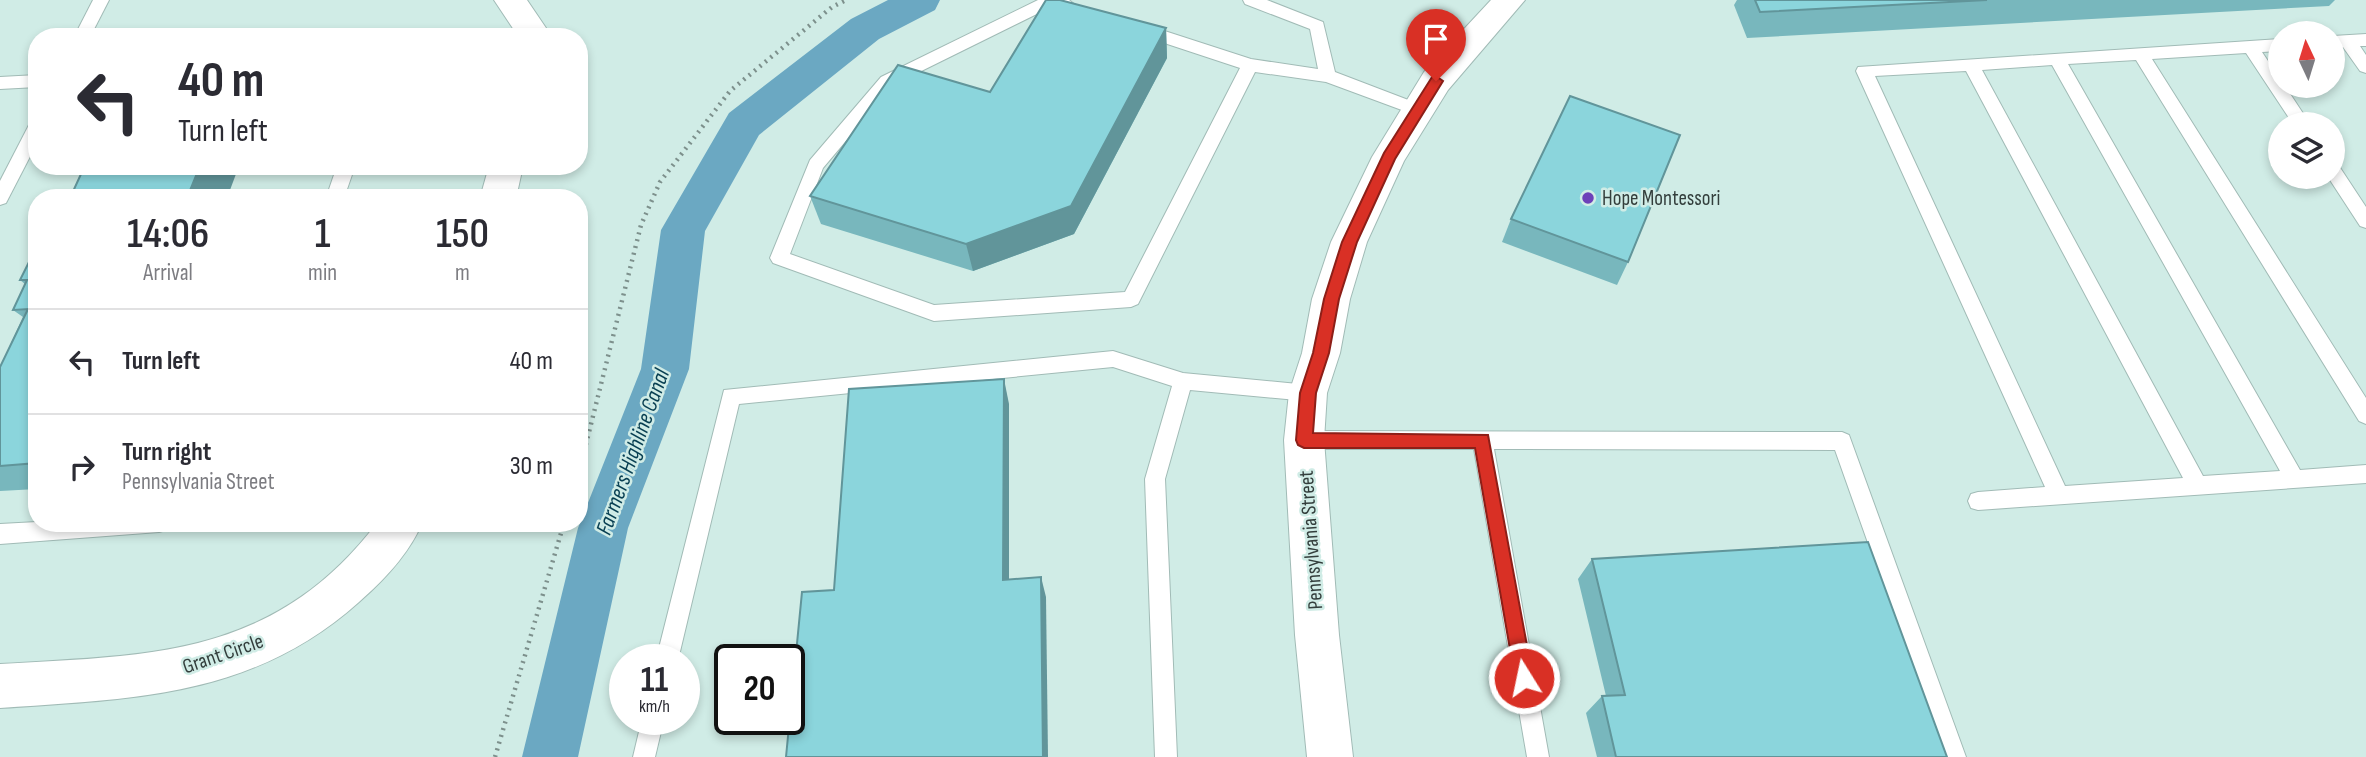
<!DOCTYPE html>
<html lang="en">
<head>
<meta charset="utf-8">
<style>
	body { margin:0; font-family:"Sofia Sans Condensed",sans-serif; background:#f7f7f7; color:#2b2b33; height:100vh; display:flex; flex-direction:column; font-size:26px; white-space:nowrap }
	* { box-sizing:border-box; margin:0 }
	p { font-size:23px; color:#7c7c81 }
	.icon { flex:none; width:38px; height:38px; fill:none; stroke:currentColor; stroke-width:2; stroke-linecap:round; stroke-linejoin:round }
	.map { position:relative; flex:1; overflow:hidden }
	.panel { position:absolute; left:28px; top:189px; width:560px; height:343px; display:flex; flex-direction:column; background:#fff; border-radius:28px; box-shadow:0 4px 10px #0003 }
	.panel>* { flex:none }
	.guide { position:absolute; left:28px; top:28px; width:560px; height:147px; border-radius:28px; box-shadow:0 4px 10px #0003; background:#fff; color:#2b2b33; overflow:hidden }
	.needle { width:46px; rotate:356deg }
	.fabs { position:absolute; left:2268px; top:21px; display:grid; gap:14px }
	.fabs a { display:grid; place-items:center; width:77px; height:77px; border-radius:50%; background:#fff; box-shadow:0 4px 10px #0003; font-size:35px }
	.speed { position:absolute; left:609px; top:644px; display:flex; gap:14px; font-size:35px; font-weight:700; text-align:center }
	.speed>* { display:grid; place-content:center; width:91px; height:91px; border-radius:50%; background:#fff; box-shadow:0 4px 10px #0003; line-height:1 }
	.speed small { font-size:18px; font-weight:400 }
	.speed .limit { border:4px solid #111; border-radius:10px; background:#fff; color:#111 }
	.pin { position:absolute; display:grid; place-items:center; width:60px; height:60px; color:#fff; margin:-72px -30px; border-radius:50% 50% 50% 0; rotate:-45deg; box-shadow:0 0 7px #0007 }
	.pin .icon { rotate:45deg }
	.me { position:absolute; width:77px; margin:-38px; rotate:350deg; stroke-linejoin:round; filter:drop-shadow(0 0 5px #0008) }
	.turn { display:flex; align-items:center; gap:24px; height:147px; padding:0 35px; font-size:32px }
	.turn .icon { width:91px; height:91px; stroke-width:2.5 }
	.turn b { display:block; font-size:49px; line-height:60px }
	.eta { display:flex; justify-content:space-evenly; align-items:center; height:119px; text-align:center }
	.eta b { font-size:42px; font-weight:600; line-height:49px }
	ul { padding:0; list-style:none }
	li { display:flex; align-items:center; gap:21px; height:105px; padding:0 35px; border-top:2px solid #e1e1e2 }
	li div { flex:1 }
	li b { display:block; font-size:26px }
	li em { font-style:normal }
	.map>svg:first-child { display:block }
</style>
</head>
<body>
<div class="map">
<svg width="2366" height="757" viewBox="0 0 2366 757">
	<rect width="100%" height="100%" fill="#d0ece6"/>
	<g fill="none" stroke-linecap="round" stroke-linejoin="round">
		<polygon fill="#6ba8c2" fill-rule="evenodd" points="888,0 940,0 935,10 879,39 759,135 705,231 689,369 628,528 578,757 522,757 578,528 641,369 661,230 729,113 851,19"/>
		<g stroke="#a1bbb6" stroke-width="2">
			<g id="lane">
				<polygon points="93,0 109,0 90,37 74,37"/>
				<polygon points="1038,0 1069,0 1075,5 1067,11 1053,6 893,85 823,168 790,254 934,305 1125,292 1240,68 1137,34 1135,30 1137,26 1143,24 1251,59 1318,69 1310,29 1245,4 1243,0 1267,0 1323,22 1335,72 1424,106 1426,110 1418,116 1326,82 1255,72 1138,304 1131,307 934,321 773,263 770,258 810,160 881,77"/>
				<polygon points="2366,34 2366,46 2360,46 2366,55 2366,73 2360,71 2343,47 2333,48 2333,36"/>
				<path d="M2280 39V51L2262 52 2280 79V86H2285L2310 124H2293L2246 53 2152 59 2366 398V424L2359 421 2136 60 2068 64 2300 470 2366 465V483L1978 510 1971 508 1968 501 1971 494 1978 492 2045 487 1856 71 1858 67ZM2052 65 2280 471 2203 476 1982 70ZM1966 71 2183 478 2065 486 1875 76Z"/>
				<polygon points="37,75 37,87 0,89 0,77"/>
				<polygon points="37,120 37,143 6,203 0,205 0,181 31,121"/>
				<polygon points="2333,164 2339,166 2366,207 2366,228 2360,226 2328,177 2333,177"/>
				<polygon points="337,166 355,166 344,198 326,198"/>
				<polygon points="1113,351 1183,373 1308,385 1315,387 1318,393 1315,399 1308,401 1190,390 1165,479 1177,757 1155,757 1145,479 1172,386 1113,367 739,404 678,660 656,660 724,390"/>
				<polygon points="1304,431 1842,432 1849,435 1966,757 1944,757 1835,450 1494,449 1549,757 1527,757 1474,449 1304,449 1297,446 1294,440 1297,434"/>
				<polygon points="37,522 37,523 169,523 166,530 159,532 0,544 0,524"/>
				<polygon points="642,719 664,719 655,757 633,757"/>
			</g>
		</g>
		<g stroke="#a1bbb6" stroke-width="2">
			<g id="street">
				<polygon points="494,0 527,0 546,28 547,37 515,37 514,30"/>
				<polygon points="1491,0 1525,0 1448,90 1404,161 1367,242 1350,299 1340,353 1327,393 1324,440 1339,635 1353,757 1307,757 1295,635 1284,440 1289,393 1302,353 1312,299 1331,242 1372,157 1424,72"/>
				<polygon points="489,166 523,166 516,198 480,198"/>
				<path d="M377 523H422C409 554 384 580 359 602 253 697 135 699 0 708V664C153 655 274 657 377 523Z"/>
			</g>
		</g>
		<g stroke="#7d908c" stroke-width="4.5" stroke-dasharray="2 5" stroke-linecap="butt">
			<polyline points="579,472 641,225 660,182 730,91 832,7 846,0"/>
			<polyline points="495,757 564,523"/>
		</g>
		<use href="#lane" fill="#fff" fill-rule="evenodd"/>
		<use href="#street" fill="#fff" fill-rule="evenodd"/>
	</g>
	<g fill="#78b7bd">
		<polygon points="1737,0 2335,0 2329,6 1747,38 1734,5"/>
		<polygon points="1166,28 1167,58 1074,234 973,271 821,224 810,196 990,92"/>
		<polygon points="1511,219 1628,262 1617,285 1502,242"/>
		<polygon points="37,246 37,489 0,491 0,367 23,317 13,310 25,284 20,280"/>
		<polygon points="1592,559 1947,757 1597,757 1586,713 1602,696 1606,696 1578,579"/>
	</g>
	<g fill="#61959a">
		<polygon points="1166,28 1167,58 1074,234 973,271 966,244"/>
		<polygon points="200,166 239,166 227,198 187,198"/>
		<polygon points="1004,379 1009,404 1009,599 1003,580"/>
		<polygon points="1041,577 1046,597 1048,757 1043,757"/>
	</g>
	<g fill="#8bd5dc" stroke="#61959a" stroke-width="2">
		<polygon points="1046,0 1060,0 1166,28 1071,206 966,244 810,196 898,65 990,92"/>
		<polygon points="1755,0 1987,0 1760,12"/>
		<polygon points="1570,96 1680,135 1628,262 1511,219"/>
		<polygon points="95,166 200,166 187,198 70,198 81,174 91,174"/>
		<polygon points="37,246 37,463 0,466 0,367 28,309 13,310 27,280 20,280"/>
		<polygon points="1004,379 1003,580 1041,577 1043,757 786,757 802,592 834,590 849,389"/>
		<polygon points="1868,542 1947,757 1616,757 1602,696 1625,695 1592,559"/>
	</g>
	<polygon fill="#d93025" stroke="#8d1f18" stroke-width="2" points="1436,76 1443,81 1395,159 1357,242 1339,299 1329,353 1316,393 1313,433 1488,435 1533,678 1531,684 1524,687 1518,684 1515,678 1475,448 1304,448 1298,445 1296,440 1300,393 1313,353 1324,299 1342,242 1384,153 1432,77"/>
	<circle fill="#6d41b9" stroke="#d0ece6" stroke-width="2.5" cx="1588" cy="198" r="7"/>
	<g text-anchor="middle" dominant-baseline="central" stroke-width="5" stroke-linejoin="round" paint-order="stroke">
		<g font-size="21" fill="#333e3c" stroke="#d0ece6" text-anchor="start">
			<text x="1602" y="198">Hope Montessori</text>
		</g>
		<g font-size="21" fill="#333e3c" stroke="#d0ece6">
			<text transform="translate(1311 540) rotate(-94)">Pennsylvania Street</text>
			<text transform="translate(223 654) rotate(-19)">Grant Circle</text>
		</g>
		<g font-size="23" font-style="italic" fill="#083f52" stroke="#d0ece6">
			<text transform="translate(633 452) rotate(-70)">Farmers Highline Canal</text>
		</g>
	</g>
</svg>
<div class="fabs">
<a><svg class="needle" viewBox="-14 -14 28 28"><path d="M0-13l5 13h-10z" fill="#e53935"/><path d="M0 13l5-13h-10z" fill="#7c7c81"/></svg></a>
<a><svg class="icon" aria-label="layers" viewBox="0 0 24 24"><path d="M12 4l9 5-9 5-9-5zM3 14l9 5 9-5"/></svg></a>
</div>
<div class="speed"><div>11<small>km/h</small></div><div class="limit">20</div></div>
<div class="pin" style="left:1436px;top:81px;background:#d93025"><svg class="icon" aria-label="arrive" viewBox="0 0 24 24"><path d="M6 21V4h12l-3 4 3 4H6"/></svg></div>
<svg class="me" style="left:1524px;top:678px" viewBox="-20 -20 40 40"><circle r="17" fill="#d93025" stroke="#fff" stroke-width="3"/><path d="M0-11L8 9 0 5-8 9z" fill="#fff"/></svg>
<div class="guide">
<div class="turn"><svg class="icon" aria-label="left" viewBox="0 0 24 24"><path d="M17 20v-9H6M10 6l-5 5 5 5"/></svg><div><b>40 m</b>Turn left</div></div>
</div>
<section class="panel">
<div class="eta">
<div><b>14:06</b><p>Arrival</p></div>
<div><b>1</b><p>min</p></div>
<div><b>150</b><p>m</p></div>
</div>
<ul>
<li><svg class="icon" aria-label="left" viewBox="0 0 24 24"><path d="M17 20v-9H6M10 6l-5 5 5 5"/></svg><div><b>Turn left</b></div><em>40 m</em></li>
<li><svg class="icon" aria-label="right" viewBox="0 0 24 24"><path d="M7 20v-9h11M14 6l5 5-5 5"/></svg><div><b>Turn right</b><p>Pennsylvania Street</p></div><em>30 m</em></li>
</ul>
</section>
</div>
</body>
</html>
